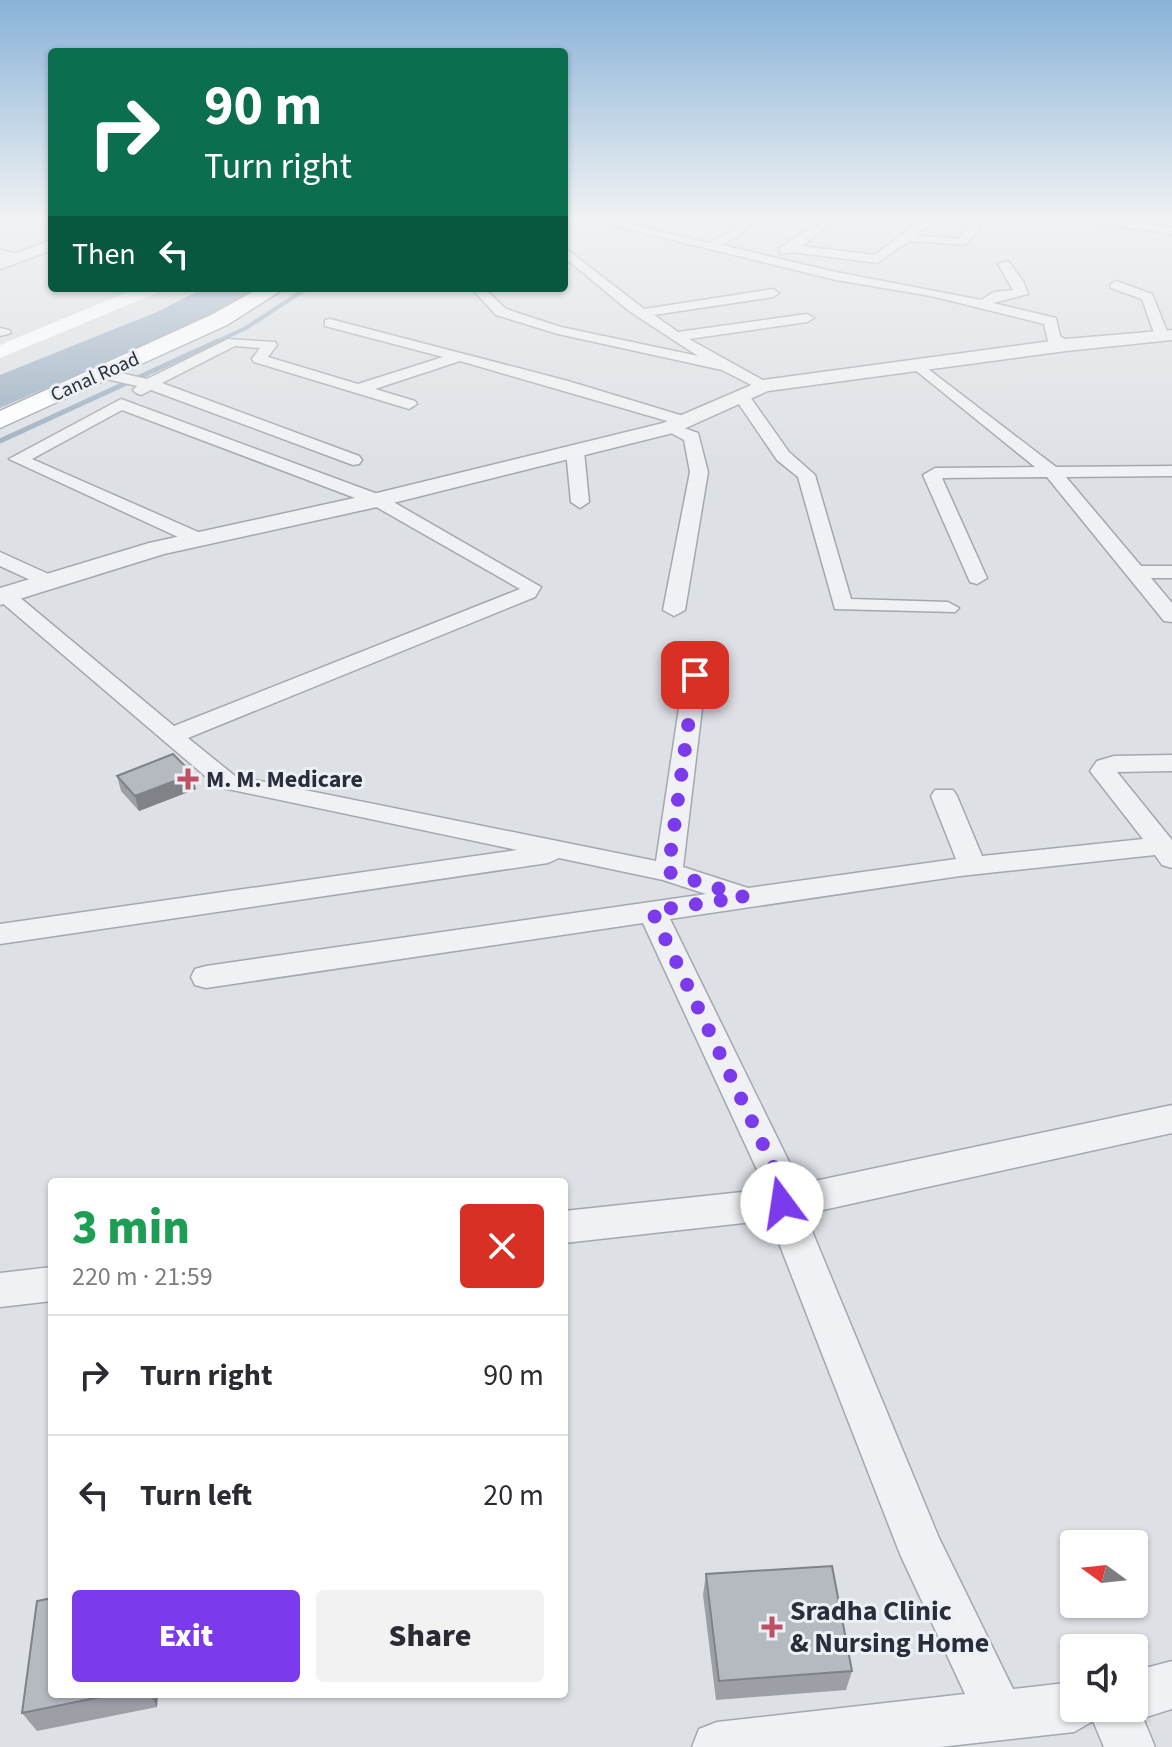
<!DOCTYPE html>
<html lang="en">
<head>
<meta charset="utf-8">
<style>
	body { margin:0; font-family:"Source Sans 3",sans-serif; background:#f2f2f3; color:#2b2b33; height:100vh; display:flex; flex-direction:column; font-size:30px; white-space:nowrap }
	* { box-sizing:border-box; margin:0 }
	p { font-size:26px; color:#7c7c81 }
	.icon { flex:none; width:44px; height:44px; fill:none; stroke:currentColor; stroke-width:2; stroke-linecap:round; stroke-linejoin:round }
	.map { position:relative; flex:1; overflow:hidden }
	.panel { position:absolute; left:48px; top:1178px; width:520px; height:520px; display:flex; flex-direction:column; background:#fff; border-radius:8px; box-shadow:0 2px 6px #0004 }
	.panel>* { flex:none }
	.banner { position:absolute; left:48px; top:48px; width:520px; height:244px; border-radius:8px; box-shadow:0 2px 6px #0004; background:#0b6e4f; color:#fff; overflow:hidden }
	.needle { width:52px; rotate:285deg }
	.controls { position:absolute; left:1060px; top:1530px; display:grid; gap:16px }
	.controls a { display:grid; place-items:center; width:88px; height:88px; border-radius:8px; background:#fff; box-shadow:0 2px 6px #0004; font-size:40px }
	.pin { position:absolute; display:grid; place-items:center; width:68px; height:68px; color:#fff; margin:-34px; border-radius:16px; box-shadow:0 4px 12px #0006 }
	.me { position:absolute; width:88px; margin:-44px; rotate:346deg; stroke-linejoin:round; filter:drop-shadow(0 0 6px #0008) }
	.turn { display:flex; align-items:center; gap:28px; height:168px; padding:0 24px; font-size:36px }
	.turn .icon { width:104px; height:104px; stroke-width:2.5 }
	.turn b { display:block; font-size:56px; line-height:68px }
	.then { display:flex; align-items:center; height:76px; padding:0 24px; background:#0003; gap:16px; font-size:30px }
	.round { display:grid; place-items:center; flex:none; width:84px; height:84px; border-radius:8px; background:#f2f2f3 }
	.summary { display:flex; align-items:center; justify-content:space-between; height:136px; padding:0 24px }
	h1 { font-size:48px; font-weight:800; line-height:60px; color:#1e9e55 }
	.button { display:flex; gap:16px; margin-top:auto; padding:16px 24px }
	.button a { flex:1; height:92px; border-radius:8px; background:#7c3aed; color:#fff; font-size:32px; font-weight:800; line-height:92px; text-align:center }
	.button a+a { background:#f2f2f3; color:#2b2b33 }
	ul { padding:0; list-style:none }
	li { display:flex; align-items:center; gap:24px; height:120px; padding:0 24px; border-top:2px solid #e1e1e2 }
	li div { flex:1 }
	li b { display:block; font-size:30px }
	li em { font-style:normal }
	.map>svg:first-child { display:block }
</style>
</head>
<body>
<div class="map">
<svg width="1172" height="1747" viewBox="0 0 1172 1747">
	<rect width="100%" height="100%" fill="#dde1e5"/>
	<polygon fill="#9cafc1" points="204,288 263,288 210,318 0,408 0,375 157,312"/>
	<g fill="none" stroke-linecap="round" stroke-linejoin="round">
		<polyline stroke="#9cafc1" stroke-width="4" points="214,343 246,328 307,288"/>
		<polyline stroke="#9cafc1" stroke-width="5" points="0,441 218,341"/>
		<g stroke="#a3a8ae" stroke-width="3">
			<g id="minor">
				<polygon points="583,218 604,218 708,243 729,233 746,218 758,218 737,237 721,245 836,272 981,300 994,292 1013,290 998,264 1008,261 1023,281 1028,294 993,303 1056,318 1060,336 1073,345 1066,349 1048,341 1044,324 931,296 836,280"/>
				<polygon points="825,218 838,218 802,246 875,255 924,218 937,218 917,235 958,239 972,218 983,218 981,227 965,245 909,241 877,263 792,252 780,254 780,248"/>
				<polygon points="1064,218 1098,218 1172,228 1172,234"/>
				<polygon points="564,247 644,309 773,289 779,293 773,297 654,315 678,332 807,314 814,318 807,322 689,339 768,383 768,389 763,391 722,370 558,334 496,315 472,289 484,288 506,309 561,327 698,356 629,311 564,257"/>
				<polygon points="0,250 19,254 21,257 15,261 0,258"/>
				<polygon points="1116,281 1152,294 1169,336 1167,339 1162,340 1155,336 1142,299 1111,288 1110,285"/>
				<polygon points="330,319 568,381 693,419 695,422 687,427 681,425 460,361 375,389 415,401 417,404 409,409 254,362 252,359 260,348 235,346 162,383 359,456 362,460 359,464 353,465 151,390 141,395 136,393 133,390 137,386 98,377 95,374 103,369 147,379 228,339 275,342 277,345 268,357 358,384 443,357 325,326 325,320"/>
				<polygon points="0,328 9,330 11,333 0,336"/>
				<polygon points="919,362 1056,467 1172,466 1172,476 1066,477 1141,566 1172,566 1172,578 1151,578 1172,603 1172,622 1164,621 1047,477 942,478 987,578 977,584 970,582 923,475 935,468 1035,467 914,369 914,363"/>
				<polygon points="742,392 748,394 789,452 815,475 851,599 948,602 959,608 955,612 835,609 798,477 777,460 734,397"/>
				<polygon points="121,399 383,496 541,587 535,597 188,738 235,776 656,861 684,675 687,670 703,670 706,675 683,867 748,888 956,859 931,796 935,790 953,790 957,796 982,856 1143,839 1090,771 1097,761 1114,756 1172,755 1172,771 1117,772 1172,840 1172,868 1162,865 1155,855 960,876 670,919 794,1172 796,1185 1172,1105 1172,1133 805,1214 939,1538 1013,1689 1074,1682 1074,1708 1134,1708 1134,1671 1172,1661 1172,1709 1143,1718 1155,1747 1104,1747 1093,1721 1074,1732 940,1747 692,1747 699,1729 717,1722 965,1694 900,1554 770,1220 564,1243 564,1211 761,1190 758,1172 643,923 206,988 195,985 191,977 195,969 206,966 706,894 663,880 559,858 548,863 0,944 0,924 517,850 218,787 0,601 0,590 12,591 174,726 520,589 371,504 122,410 32,459 205,535 208,539 205,543 191,543 9,459"/>
				<polygon points="670,423 698,433 708,472 685,610 674,616 663,610 690,472 684,440 662,428"/>
				<polygon points="575,446 584,451 589,502 580,508 571,502 566,451"/>
				<polygon points="0,552 55,577 58,581 48,587 41,585 0,566"/>
				<polygon points="52,1267 52,1301 0,1307 0,1273"/>
			</g>
		</g>
		<g stroke="#a3a8ae" stroke-width="3">
			<g id="tertiary">
				<polygon points="52,240 52,250 0,269 0,259"/>
				<polygon points="1172,330 1172,340 1066,351 768,391 677,432 377,507 164,554 0,605 0,588 149,543 377,493 663,423 763,380 1066,339"/>
			</g>
		</g>
		<g stroke="#9ea5af" stroke-width="3">
			<polygon id="primary" points="260,288 285,288 227,325 0,428 0,411 211,315"/>
		</g>
		<use href="#minor" fill="#eff1f4" fill-rule="evenodd"/>
		<use href="#tertiary" fill="#eff1f4" fill-rule="evenodd"/>
		<polygon fill="#fff" fill-rule="evenodd" points="137,288 162,288 159,292 0,358 0,345"/>
		<use href="#primary" fill="#fff" fill-rule="evenodd"/>
	</g>
	<g fill="#9ca0a6">
		<polygon points="117,776 196,789 139,811 121,791"/>
		<polygon points="706,1574 852,1671 846,1690 716,1700 703,1595"/>
		<polygon points="52,1694 158,1694 157,1707 37,1731 22,1713"/>
	</g>
	<g fill="#7f8287">
		<polygon points="193,774 196,789 139,811 135,796"/>
		<polygon points="150,1694 158,1694 157,1707"/>
	</g>
	<g fill="#b5bac1" stroke="#7f8287" stroke-width="2">
		<polygon points="173,754 193,774 135,796 117,776"/>
		<polygon points="832,1566 852,1671 719,1681 706,1574"/>
		<polygon points="52,1598 52,1694 115,1694 22,1713 37,1601"/>
	</g>
	<linearGradient id="sky" x2="0" y2="1"><stop stop-color="#89b2d8"/><stop offset="0.47" stop-color="#f0f2f3"/><stop offset="1" stop-color="#f0f2f3" stop-opacity="0"/></linearGradient>
	<rect width="1172" height="463" fill="url(#sky)"/>
	<g fill="none" stroke-linecap="round" stroke-linejoin="round">
		<polyline stroke="#7c3aed" stroke-width="14" stroke-dasharray="0 25.2" points="695,675 668,872 744,897 652,911 776,1172 782,1203"/>
	</g>
	<g fill="#bd5063" stroke="#eceff3" stroke-width="3">
		<path d="M184 767h8v8h8v8h-8v8h-8v-8h-8v-8h8z"/>
		<path d="M768 1615h8v8h8v8h-8v8h-8v-8h-8v-8h8z"/>
	</g>
	<g text-anchor="middle" dominant-baseline="central" stroke-width="6" stroke-linejoin="round" paint-order="stroke">
		<g font-size="20" fill="#292f3a" stroke="#eceff3">
			<text transform="translate(95 377) rotate(-24)">Canal Road</text>
		</g>
		<g font-size="24" font-weight="bold" fill="#292f3a" stroke="#eceff3" text-anchor="start">
			<text x="206" y="779">M. M. Medicare</text>
		</g>
		<g font-size="28" font-weight="bold" fill="#292f3a" stroke="#eceff3" text-anchor="start">
			<text x="790" y="1611">Sradha Clinic<tspan x="790" dy="32">&amp; Nursing Home</tspan></text>
		</g>
	</g>
</svg>
<div class="controls">
<a><svg class="needle" viewBox="-14 -14 28 28"><path d="M0-13l5 13h-10z" fill="#e53935"/><path d="M0 13l5-13h-10z" fill="#7c7c81"/></svg></a>
<a><svg class="icon" aria-label="sound" viewBox="0 0 24 24"><path d="M4 9h4l5-4v14l-5-4H4zM17 9q2 3 0 6"/></svg></a>
</div>
<div class="pin" style="left:695px;top:675px;background:#d93025"><svg class="icon" aria-label="arrive" viewBox="0 0 24 24"><path d="M6 21V4h12l-3 4 3 4H6"/></svg></div>
<svg class="me" style="left:782px;top:1203px" viewBox="-20 -20 40 40"><circle r="19" fill="#fff"/><path d="M0-13L10 11 0 6-10 11z" fill="#7c3aed"/></svg>
<div class="banner">
<div class="turn"><svg class="icon" aria-label="right" viewBox="0 0 24 24"><path d="M7 20v-9h11M14 6l5 5-5 5"/></svg><div><b>90 m</b>Turn right</div></div>
<div class="then">Then<svg class="icon" aria-label="left" viewBox="0 0 24 24"><path d="M17 20v-9H6M10 6l-5 5 5 5"/></svg></div>
</div>
<section class="panel">
<div class="summary"><div><h1>3 min</h1><p>220 m · 21:59</p></div><a class="round" style="background:#d93025;color:#fff"><svg class="icon" aria-label="close" viewBox="0 0 24 24"><path d="M6 6l12 12M18 6L6 18"/></svg></a></div>
<ul>
<li><svg class="icon" aria-label="right" viewBox="0 0 24 24"><path d="M7 20v-9h11M14 6l5 5-5 5"/></svg><div><b>Turn right</b></div><em>90 m</em></li>
<li><svg class="icon" aria-label="left" viewBox="0 0 24 24"><path d="M17 20v-9H6M10 6l-5 5 5 5"/></svg><div><b>Turn left</b></div><em>20 m</em></li>
</ul>
<div class="button"><a>Exit</a><a>Share</a></div>
</section>
</div>
</body>
</html>
